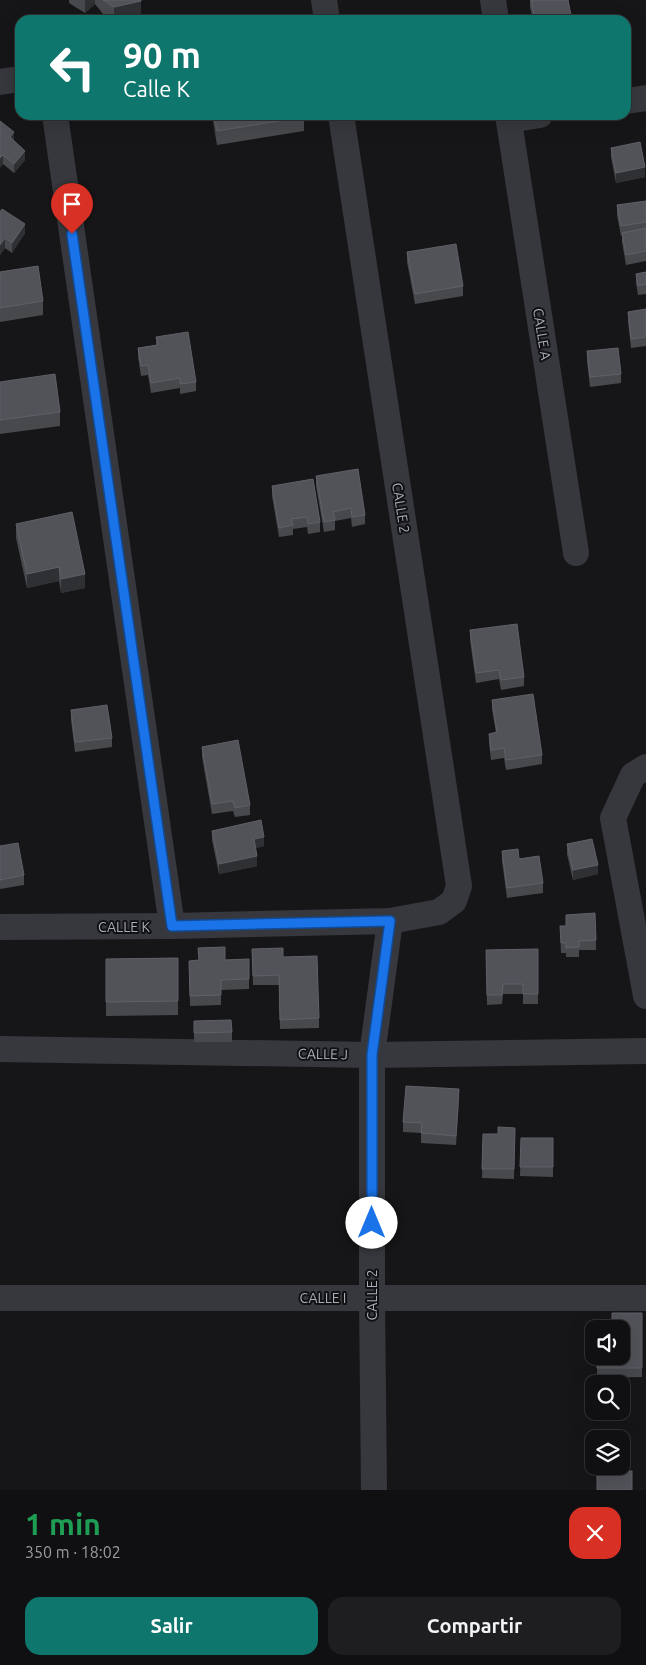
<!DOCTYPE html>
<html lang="es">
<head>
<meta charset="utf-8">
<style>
	body { margin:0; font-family:Ubuntu,sans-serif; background:#1e1e20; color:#f1f3f6; height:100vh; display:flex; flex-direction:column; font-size:19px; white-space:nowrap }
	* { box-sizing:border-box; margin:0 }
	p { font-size:16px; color:#9c9d9f }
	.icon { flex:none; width:28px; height:28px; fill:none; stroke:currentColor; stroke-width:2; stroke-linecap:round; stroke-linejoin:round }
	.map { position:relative; height:1490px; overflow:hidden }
	.sheet { display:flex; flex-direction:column; background:#101012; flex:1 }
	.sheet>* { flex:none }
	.guide { position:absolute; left:15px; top:15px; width:616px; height:105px; border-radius:15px; box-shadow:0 5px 20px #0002,0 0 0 1px #303032; background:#0f766e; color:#fff; overflow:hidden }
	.controls { position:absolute; left:585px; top:1320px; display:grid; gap:10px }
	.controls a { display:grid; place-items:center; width:45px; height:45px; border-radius:10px; background:#101012; box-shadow:0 5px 20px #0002,0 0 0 1px #303032; font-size:25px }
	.pin { position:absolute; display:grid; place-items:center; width:42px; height:42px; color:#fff; margin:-51px -21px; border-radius:50% 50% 50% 0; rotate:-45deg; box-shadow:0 0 5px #0007 }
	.pin .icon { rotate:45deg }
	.me { position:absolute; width:55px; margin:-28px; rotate:0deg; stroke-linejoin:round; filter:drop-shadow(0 0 4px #0008) }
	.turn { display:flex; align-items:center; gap:18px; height:105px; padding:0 25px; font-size:22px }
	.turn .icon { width:65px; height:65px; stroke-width:2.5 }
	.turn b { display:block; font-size:35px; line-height:42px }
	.round { display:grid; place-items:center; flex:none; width:52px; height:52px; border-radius:15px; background:#1e1e20 }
	.headline { display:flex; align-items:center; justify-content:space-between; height:85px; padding:0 25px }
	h1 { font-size:30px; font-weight:700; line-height:38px; color:#1e9e55 }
	.button { display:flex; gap:10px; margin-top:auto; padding:10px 25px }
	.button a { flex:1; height:58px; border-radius:15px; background:#0f766e; color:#fff; font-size:20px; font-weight:700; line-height:58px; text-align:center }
	.button a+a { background:#1e1e20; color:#f1f3f6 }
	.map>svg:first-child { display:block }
</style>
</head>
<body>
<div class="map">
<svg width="646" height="1490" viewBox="0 0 646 1490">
	<rect width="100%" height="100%" fill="#161618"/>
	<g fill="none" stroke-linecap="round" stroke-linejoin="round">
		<g stroke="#37383d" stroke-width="26">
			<polyline points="324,0 327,20"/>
			<polyline points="493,0 496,20"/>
			<polyline points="0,82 20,79"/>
			<polyline points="626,101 646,98"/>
			<polyline points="55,115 172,926"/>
			<polyline points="508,115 576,553"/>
			<polyline points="509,120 540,115"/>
			<polyline points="646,767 633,775 613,818 646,996"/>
			<polyline points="0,927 172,926 390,921 439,912 454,901 459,886 341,115"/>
			<polyline points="0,1049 372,1055 646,1051"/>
			<polyline points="0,1298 646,1298"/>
			<polyline points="374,1490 372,1298 372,1055 390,921"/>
		</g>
	</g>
	<g fill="#47494d">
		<polygon points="69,0 141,0 141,15 113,20 103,14 95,4 85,13 69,3"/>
		<polygon points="530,0 568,0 571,20 533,20 530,7"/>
		<polygon points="212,115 304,115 304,131 217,145"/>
		<polygon points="0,121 14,141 25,160 14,173 3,164"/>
		<polygon points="611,148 645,177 616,183 611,157"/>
		<polygon points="646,201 646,261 626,265 622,242 622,235 621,236 617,215 617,205"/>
		<polygon points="0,212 25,233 12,253 5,248 0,255"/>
		<polygon points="407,252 463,286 463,296 415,304 407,262"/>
		<polygon points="0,272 43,301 43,315 0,322"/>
		<polygon points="646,272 646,294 638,295 636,283 636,274"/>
		<polygon points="646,309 646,346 631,348 628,321 628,312"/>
		<polygon points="156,337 196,382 196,391 180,394 180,388 151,393 148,375 141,376 138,357 138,348 156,345"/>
		<polygon points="587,351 621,374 621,383 590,387 587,361"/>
		<polygon points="0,382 60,412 60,426 0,434"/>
		<polygon points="316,476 365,515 365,524 352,527 351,518 335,521 335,530 324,532 316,486"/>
		<polygon points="272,486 320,522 320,532 308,534 307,527 293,529 293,535 279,537 272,496"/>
		<polygon points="16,524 85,588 61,593 59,581 27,588 16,538"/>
		<polygon points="470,630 524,677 524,686 501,690 499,679 476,683 470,640"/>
		<polygon points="492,700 542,755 542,764 506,770 504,758 491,760 489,743 489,734 496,733 492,709"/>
		<polygon points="71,710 112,738 112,747 75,752 71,720"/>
		<polygon points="202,747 250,805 250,815 235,817 233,811 212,814 202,757"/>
		<polygon points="212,831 264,846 256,848 257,866 219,874 212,840"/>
		<polygon points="567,844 598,874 573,880 567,854"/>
		<polygon points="0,846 24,875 24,885 0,889"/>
		<polygon points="502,851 519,859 543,883 543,893 507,898 502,861"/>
		<polygon points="560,926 596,940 596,950 579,950 579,957 566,957 566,953 561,953"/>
		<polygon points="252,949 283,957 319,1018 319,1028 280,1029 279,985 253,985"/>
		<polygon points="538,949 538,1004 523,1004 523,994 503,994 502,1004 487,1005 486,950"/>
		<polygon points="178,958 178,1015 106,1016 106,959"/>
		<polygon points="249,959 249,989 221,990 221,1005 190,1006 189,961"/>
		<polygon points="194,1021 232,1032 232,1042 194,1042"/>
		<polygon points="459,1099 456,1145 421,1143 421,1133 403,1132 403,1122"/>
		<polygon points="515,1128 514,1179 482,1178 483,1134 498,1134"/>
		<polygon points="521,1138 553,1138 553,1177 520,1176"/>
		<polygon points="642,1313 642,1377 597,1378 597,1356 612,1322"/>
	</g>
	<g fill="#2f3033">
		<polygon points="85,0 95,0 95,4 85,13"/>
		<polygon points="141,1 141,15 114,20 114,7"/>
		<polygon points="571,15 571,20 546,20"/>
		<polygon points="14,132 14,142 10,137"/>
		<polygon points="25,151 25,160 14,173 14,164"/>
		<polygon points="3,155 3,164 0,168 0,158"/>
		<polygon points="645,167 645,177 616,183 616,173"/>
		<polygon points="25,224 25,233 12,253 12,243"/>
		<polygon points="5,238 5,248 0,255 0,245"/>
		<polygon points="59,567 59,581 27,588 27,574"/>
		<polygon points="85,574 85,588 61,593 61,579"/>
		<polygon points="264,837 264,846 254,849 254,839"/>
		<polygon points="257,856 257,866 219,874 219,864"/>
		<polygon points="598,865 598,874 573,880 573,870"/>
		<polygon points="459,1089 459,1099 456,1145 456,1136"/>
	</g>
	<g fill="#525359" stroke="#5f6168">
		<polygon points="103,0 141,0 141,1 114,7"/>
		<polygon points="531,0 568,0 571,15 546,20 535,20"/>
		<polygon points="214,115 304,115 304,117 217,131"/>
		<polygon points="0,121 14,132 10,137 25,151 14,164 3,155 0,158"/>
		<polygon points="640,142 645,167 616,173 611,148"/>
		<polygon points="646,201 646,222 621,226 617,205"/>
		<polygon points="2,209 25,224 12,243 5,238 0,245 0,212"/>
		<polygon points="646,228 646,251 626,255 622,233"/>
		<polygon points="456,244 463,286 415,294 407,252"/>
		<polygon points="38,266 43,301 0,308 0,272"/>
		<polygon points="646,272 646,284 638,286 636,274"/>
		<polygon points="646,309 646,337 631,339 628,312"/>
		<polygon points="188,332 196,382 180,384 180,378 151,383 148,365 141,366 138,348 158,345 156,337"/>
		<polygon points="618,348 621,374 590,377 587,351"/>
		<polygon points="55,374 60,412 0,420 0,382"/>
		<polygon points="358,469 365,515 352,517 351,508 333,512 335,520 324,522 316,476"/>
		<polygon points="313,479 320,522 308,524 307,517 291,519 293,525 279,528 272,486"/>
		<polygon points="72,512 85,574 61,579 59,567 27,574 16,524"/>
		<polygon points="517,624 524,677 501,680 499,670 476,673 470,630"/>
		<polygon points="533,694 542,755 506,760 504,748 491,750 489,734 497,732 492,700"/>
		<polygon points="107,705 112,738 75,742 71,710"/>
		<polygon points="238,740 250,805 235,808 233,801 212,804 202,747"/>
		<polygon points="261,820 264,837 254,839 257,856 219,864 212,831"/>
		<polygon points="592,839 598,865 573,870 567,844"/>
		<polygon points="18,843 24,875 0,880 0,846"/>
		<polygon points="518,849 519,859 539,856 543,883 507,888 502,851"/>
		<polygon points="595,913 596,940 579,941 579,947 566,948 566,943 561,943 560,926 566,926 566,915"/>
		<polygon points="225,947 225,960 249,959 249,979 221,980 221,995 190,996 189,961 199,960 198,948"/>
		<polygon points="283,948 283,957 317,956 319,1018 280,1020 279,975 253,976 252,949"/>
		<polygon points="538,949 538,994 523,994 523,984 503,984 502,995 487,995 486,950"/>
		<polygon points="178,958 178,1001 106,1002 106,959"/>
		<polygon points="231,1020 232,1032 194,1033 194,1021"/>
		<polygon points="406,1086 459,1089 456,1136 421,1133 422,1123 403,1122"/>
		<polygon points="498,1127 515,1128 514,1169 482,1169 483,1134 498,1134"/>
		<polygon points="521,1138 553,1138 553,1167 520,1167"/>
		<polygon points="612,1313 642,1313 642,1368 597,1368 597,1356 621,1356 621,1329 597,1329 597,1322 612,1322"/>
		<rect x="597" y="1471" width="35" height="19"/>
	</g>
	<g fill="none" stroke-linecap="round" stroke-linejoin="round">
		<g stroke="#114b97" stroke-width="12">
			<polyline id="route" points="72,234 172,926 390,921 372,1055 372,1223"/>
		</g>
		<use href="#route" stroke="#1a73e8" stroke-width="9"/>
	</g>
	<g text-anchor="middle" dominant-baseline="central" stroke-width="4" stroke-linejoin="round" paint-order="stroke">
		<g font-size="14" fill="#a8adb8" stroke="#111113">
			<text transform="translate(542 334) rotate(81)">CALLE A</text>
			<text transform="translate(401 508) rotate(81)">CALLE 2</text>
			<text x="124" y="927">CALLE K</text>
			<text transform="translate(323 1054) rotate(1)">CALLE J</text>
			<text transform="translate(372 1295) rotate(-90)">CALLE 2</text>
			<text x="323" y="1298">CALLE I</text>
		</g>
	</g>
</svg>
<div class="controls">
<a><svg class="icon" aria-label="sound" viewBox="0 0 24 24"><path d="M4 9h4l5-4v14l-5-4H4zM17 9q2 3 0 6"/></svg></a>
<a><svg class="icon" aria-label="search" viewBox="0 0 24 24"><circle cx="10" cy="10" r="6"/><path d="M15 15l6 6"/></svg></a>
<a><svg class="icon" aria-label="layers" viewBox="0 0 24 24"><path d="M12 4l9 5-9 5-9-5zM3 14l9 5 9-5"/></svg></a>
</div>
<div class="pin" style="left:72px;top:234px;background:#d93025"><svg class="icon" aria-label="arrive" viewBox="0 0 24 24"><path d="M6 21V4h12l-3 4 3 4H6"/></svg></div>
<svg class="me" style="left:372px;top:1223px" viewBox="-20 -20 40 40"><circle r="19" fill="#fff"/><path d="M0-13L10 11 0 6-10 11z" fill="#1a73e8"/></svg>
<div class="guide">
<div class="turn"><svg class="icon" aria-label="left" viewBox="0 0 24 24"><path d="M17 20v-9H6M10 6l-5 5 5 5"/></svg><div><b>90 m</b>Calle K</div></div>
</div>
</div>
<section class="sheet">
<div class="headline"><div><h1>1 min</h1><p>350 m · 18:02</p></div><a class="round" style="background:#d93025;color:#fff"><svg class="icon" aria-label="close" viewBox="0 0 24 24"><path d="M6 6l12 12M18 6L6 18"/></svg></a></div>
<div class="button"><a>Salir</a><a>Compartir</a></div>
</section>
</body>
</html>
